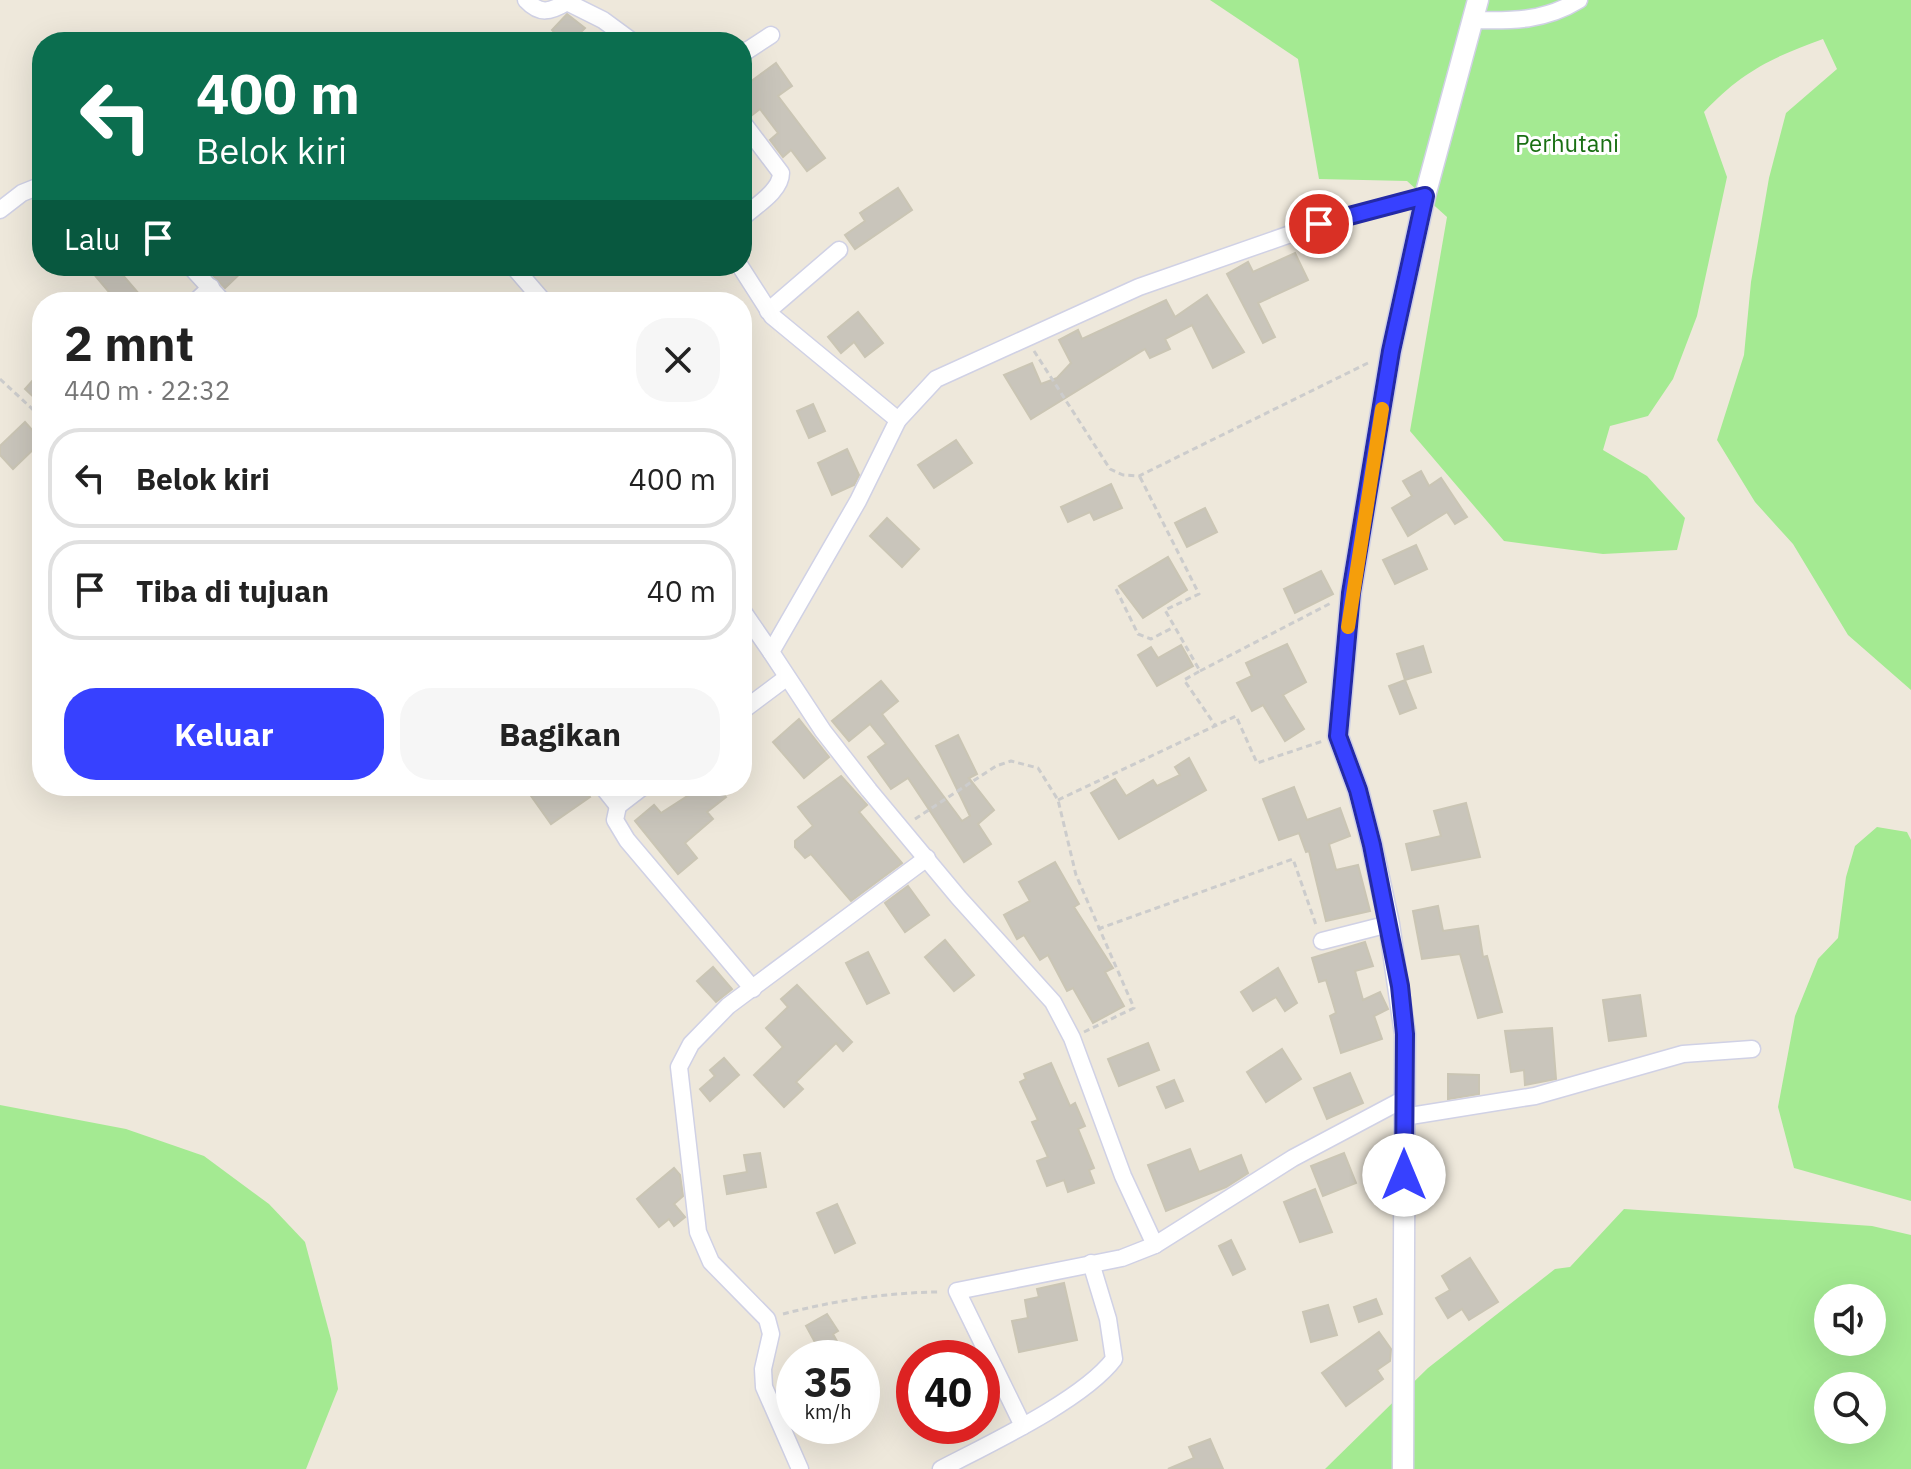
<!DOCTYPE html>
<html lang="id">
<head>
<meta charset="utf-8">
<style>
	body { margin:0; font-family:"IBM Plex Sans",sans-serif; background:#f6f6f6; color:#222; height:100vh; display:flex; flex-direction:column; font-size:30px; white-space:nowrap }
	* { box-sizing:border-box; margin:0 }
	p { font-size:26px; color:#767676 }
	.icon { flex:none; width:44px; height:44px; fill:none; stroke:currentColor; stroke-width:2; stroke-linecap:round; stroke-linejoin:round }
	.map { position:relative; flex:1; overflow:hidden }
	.side { position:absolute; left:32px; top:292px; width:720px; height:504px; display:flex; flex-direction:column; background:#fff; border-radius:32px; box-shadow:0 8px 32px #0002 }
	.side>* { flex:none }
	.hud { position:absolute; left:32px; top:32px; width:720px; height:244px; border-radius:32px; box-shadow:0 8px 32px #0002; background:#0b6e4f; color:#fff; overflow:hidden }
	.controls { position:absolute; left:1814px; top:1284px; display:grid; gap:16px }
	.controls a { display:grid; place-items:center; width:72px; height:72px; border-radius:50%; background:#fff; box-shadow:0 8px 32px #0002; font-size:40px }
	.speed { position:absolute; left:776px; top:1340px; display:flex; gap:16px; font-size:40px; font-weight:700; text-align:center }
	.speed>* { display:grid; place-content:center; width:104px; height:104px; border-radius:50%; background:#fff; box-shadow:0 8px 32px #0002; line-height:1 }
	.speed small { font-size:20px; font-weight:400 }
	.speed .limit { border:12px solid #d22; background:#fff; color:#111 }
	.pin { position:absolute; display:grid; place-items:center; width:68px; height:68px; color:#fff; margin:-34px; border:4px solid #fff; border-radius:50%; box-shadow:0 2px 8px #0007 }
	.me { position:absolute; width:88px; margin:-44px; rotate:0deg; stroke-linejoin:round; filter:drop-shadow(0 0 6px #0008) }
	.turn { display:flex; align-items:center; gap:28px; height:168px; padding:0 32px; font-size:36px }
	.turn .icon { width:104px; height:104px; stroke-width:2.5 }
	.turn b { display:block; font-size:56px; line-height:68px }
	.then { display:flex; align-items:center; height:76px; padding:0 32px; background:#0003; gap:16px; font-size:30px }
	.round { display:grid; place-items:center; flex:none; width:84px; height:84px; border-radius:32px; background:#f6f6f6 }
	.overview { display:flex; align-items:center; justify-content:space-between; height:136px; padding:0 32px }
	h1 { font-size:48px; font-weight:700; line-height:60px }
	.cta { display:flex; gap:16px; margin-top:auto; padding:16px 32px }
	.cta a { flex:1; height:92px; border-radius:32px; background:#3741ff; color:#fff; font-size:32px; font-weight:700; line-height:92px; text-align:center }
	.cta a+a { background:#f6f6f6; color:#222 }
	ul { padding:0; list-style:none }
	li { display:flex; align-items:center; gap:24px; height:100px; margin:0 16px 12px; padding:0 16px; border:4px solid #e0e0e0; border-radius:32px }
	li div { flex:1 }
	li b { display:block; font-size:30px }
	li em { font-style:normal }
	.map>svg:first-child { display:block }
</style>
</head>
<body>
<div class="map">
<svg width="1911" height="1469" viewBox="0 0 1911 1469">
	<rect width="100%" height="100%" fill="#eee8db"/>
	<g fill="#a4ea92" fill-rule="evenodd">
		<path d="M1210 0H1911V690L1848 635 1793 544 1755 502 1717 440 1744 355 1751 282 1769 178 1786 113 1837 69 1823 39C1773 57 1741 72 1704 112L1727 177 1697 316 1673 379 1648 416 1610 426 1603 450 1647 476 1685 518 1677 550 1603 554 1504 541 1410 431 1447 217 1407 181 1319 179 1298 59Z"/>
		<polygon points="1877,827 1907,832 1911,840 1911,1201 1794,1168 1778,1107 1795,1016 1818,959 1838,938 1846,877 1855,846"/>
		<polygon points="0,1105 126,1129 204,1156 269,1204 305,1242 331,1339 338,1389 306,1469 0,1469"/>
		<path d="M1624 1209 1872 1226 1911 1235V1469H1325L1428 1368 1555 1269 1570 1267ZM1828 1298H1872V1342H1828ZM1828 1386H1872V1430H1828Z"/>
	</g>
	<g fill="#c9c5bb" stroke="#cac5b4" stroke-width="2">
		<polygon points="567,14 585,28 571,42 563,42 552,30"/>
		<polygon points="776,63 792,86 778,96 825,158 807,171 791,150 783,157 770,140 778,133 760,109 751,116 742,113 742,88"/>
		<polygon points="898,188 912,210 855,249 845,235 865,221 860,213"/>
		<polygon points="1295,253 1308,280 1258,303 1275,337 1263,343 1227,274 1248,262 1253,272"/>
		<polygon points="87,266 115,266 146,302 98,302 109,292"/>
		<polygon points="212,266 248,266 225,288 208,270"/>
		<polygon points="1207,295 1244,352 1213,368 1192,325 1165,339 1170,349 1150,358 1145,349 1031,419 1004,375 1032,363 1041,384 1057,378 1071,363 1059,340 1078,330 1082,339 1166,300 1175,317"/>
		<polygon points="858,312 883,343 865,357 854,342 841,353 828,337"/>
		<polygon points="42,370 42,405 25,389"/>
		<polygon points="813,404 825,431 809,438 797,411"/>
		<polygon points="25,422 42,441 13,469 0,455 0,446"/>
		<polygon points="956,440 972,463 934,488 918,465"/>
		<polygon points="847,449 859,475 854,485 832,495 818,463"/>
		<polygon points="1421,471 1429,486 1441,478 1467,517 1455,524 1447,512 1408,536 1392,508 1412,496 1403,481"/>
		<polygon points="1111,484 1122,508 1094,520 1090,512 1068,522 1061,507"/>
		<polygon points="1205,508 1217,532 1187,547 1175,523"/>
		<polygon points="887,518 919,549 902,567 870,536"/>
		<polygon points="1416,545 1427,569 1395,584 1383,560"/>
		<polygon points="1168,557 1187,590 1143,618 1119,586"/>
		<polygon points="1321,571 1333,594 1295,613 1284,589"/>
		<polygon points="1287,644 1306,682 1283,695 1304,729 1285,741 1263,705 1252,711 1237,683 1252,676 1246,663"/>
		<polygon points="1181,645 1193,666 1157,686 1138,655 1151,647 1158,658"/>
		<polygon points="1423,646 1431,672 1405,680 1397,654"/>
		<polygon points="1405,680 1416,708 1400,714 1389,686"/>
		<polygon points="881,681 898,701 882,714 962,821 970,816 936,746 958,735 977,774 969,778 994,810 978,824 991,844 964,862 908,778 891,789 868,757 886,744 870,724 849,741 832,721"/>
		<polygon points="799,719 829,757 804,778 773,742"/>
		<polygon points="1189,758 1206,790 1119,839 1091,793 1115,779 1126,796 1153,780 1157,786 1180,775 1175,767"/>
		<polygon points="841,776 867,805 859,812 902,863 851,901 811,854 805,858 795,847 795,841 813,826 798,807"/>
		<polygon points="524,786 582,786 590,797 551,824"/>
		<polygon points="686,786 717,786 726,797 707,812 713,819 685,843 697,858 678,874 635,821 654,805 661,813 692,793"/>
		<polygon points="1294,787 1307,820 1340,808 1350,836 1329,844 1336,870 1358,865 1370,911 1326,921 1309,851 1306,852 1299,833 1279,840 1263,799"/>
		<polygon points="1466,803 1480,857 1412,870 1406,844 1441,836 1434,811"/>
		<polygon points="1055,862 1079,904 1074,907 1113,968 1105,972 1124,1006 1093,1023 1073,988 1067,991 1048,955 1040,960 1024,935 1017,939 1004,915 1030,901 1019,882"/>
		<polygon points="908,886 929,915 905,932 885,903"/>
		<polygon points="1438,906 1443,931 1478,926 1483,957 1487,956 1502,1012 1478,1018 1460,954 1422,959 1413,911"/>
		<polygon points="945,940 974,975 954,991 925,957"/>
		<polygon points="1365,942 1373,966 1355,971 1363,1000 1380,992 1388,1009 1374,1016 1382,1039 1341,1053 1330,1016 1336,1013 1326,980 1319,982 1312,958"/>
		<polygon points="868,952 889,993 867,1004 846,963"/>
		<polygon points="713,967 732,989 716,1002 697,981"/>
		<polygon points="1278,968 1297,1003 1285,1011 1276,997 1253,1011 1241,992"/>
		<polygon points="797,985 852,1042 843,1051 836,1043 796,1082 803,1089 784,1107 754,1075 783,1047 766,1028 788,1007 781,999"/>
		<polygon points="1640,995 1646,1036 1609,1041 1603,1000"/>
		<polygon points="1552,1028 1556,1079 1525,1085 1524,1070 1511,1072 1505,1031"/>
		<polygon points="1148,1043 1159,1070 1119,1086 1108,1059"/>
		<polygon points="1282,1049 1301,1079 1266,1102 1247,1072"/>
		<polygon points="724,1058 739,1075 710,1101 700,1089 715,1076 710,1070"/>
		<polygon points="1051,1063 1070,1106 1075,1103 1085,1126 1078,1129 1094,1168 1089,1170 1094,1183 1068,1192 1064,1180 1047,1186 1037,1161 1048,1157 1032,1122 1038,1120 1020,1082 1026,1079 1024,1074"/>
		<polygon points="1350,1073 1363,1103 1327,1119 1314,1088"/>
		<polygon points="1448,1074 1479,1075 1479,1094 1448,1099"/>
		<polygon points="1174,1080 1183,1101 1166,1108 1157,1087"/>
		<polygon points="1190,1149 1199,1172 1241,1155 1248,1173 1226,1187 1166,1211 1148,1165"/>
		<polygon points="760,1153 766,1187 727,1194 724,1176 747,1172 744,1155"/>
		<polygon points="1344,1153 1356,1183 1323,1196 1311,1166"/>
		<polygon points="674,1168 680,1175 683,1196 674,1204 685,1217 674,1226 669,1219 659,1227 637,1199"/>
		<polygon points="1315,1189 1332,1232 1300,1242 1284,1202"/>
		<polygon points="837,1204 855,1243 835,1253 817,1213"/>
		<polygon points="1231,1240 1245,1269 1233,1275 1219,1246"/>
		<polygon points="1470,1258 1498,1302 1469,1320 1462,1309 1448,1318 1436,1298 1450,1290 1442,1276"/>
		<polygon points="1064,1283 1077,1340 1019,1352 1012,1321 1028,1318 1025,1300 1039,1297 1037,1289"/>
		<polygon points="1376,1299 1382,1314 1359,1322 1354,1307"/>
		<polygon points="1328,1305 1337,1335 1311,1342 1303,1312"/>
		<polygon points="827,1314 838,1331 833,1334 839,1345 822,1355 806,1326"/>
		<polygon points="1379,1332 1391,1349 1390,1361 1377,1370 1383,1379 1346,1406 1322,1373"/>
		<polygon points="1210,1439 1223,1469 1168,1469 1194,1458 1189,1447"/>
	</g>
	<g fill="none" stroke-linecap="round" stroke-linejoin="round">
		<g stroke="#d0d1e5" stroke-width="19">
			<g id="minor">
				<path d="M526 0C540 15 550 12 567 2L603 20 633 42"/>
				<path d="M1474 20C1513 21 1545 21 1579 0"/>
				<polyline points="742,54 771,35"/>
				<polyline points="0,210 22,193 42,185"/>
				<path d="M742 218C755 206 781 191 781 173L744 124"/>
				<polyline points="190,266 223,302"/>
				<polyline points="513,266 544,302"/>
				<polyline points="740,266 772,316 898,420"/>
				<polyline points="195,302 211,287"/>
				<polyline points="768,311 839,250"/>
				<polyline points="742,610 771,652"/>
				<polyline points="742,711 786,678"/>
				<polyline points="602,786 618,806 644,786"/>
				<polyline points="618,806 615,820 627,840 753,989"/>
				<polyline points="1322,941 1389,924"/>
				<polyline points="1404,1099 1293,1158 1155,1245 1123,1176 1072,1038 1053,1002 959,898 869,790 823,731 771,652 858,501 898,420 936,379 1139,287 1319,224 1425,196"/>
				<polyline points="1404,1117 1535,1096 1683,1054 1752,1049"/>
				<polyline points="1023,1426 957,1291 1122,1258 1155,1245"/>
				<polyline points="800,1469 764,1387 763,1369 771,1334 767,1319 711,1262 698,1232 679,1067 691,1044 728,1006 927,858"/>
				<path d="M941 1469C989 1444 1083 1400 1114 1359L1108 1319 1091 1263"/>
			</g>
		</g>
		<g stroke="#d0d1e5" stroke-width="23">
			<polyline id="tertiary" points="1403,1469 1405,1034 1389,924 1372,845 1358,790 1338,736 1351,593 1391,351 1425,196 1478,0"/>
		</g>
		<g stroke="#ccc" stroke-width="3" stroke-dasharray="6 4" stroke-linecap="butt">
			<polyline points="1034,351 1110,469 1123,475 1139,476 1370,362"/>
			<polyline points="0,379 42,418"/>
			<polyline points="1140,477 1199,594 1165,610 1200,671 1184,680 1215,725"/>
			<polyline points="1116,589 1138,634 1151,639 1172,628"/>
			<polyline points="1200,671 1331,603"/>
			<polyline points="1058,800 1236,716 1257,763 1323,741"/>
			<polyline points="915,819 996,766 1011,761 1038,768 1058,800 1076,875 1134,1008 1084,1032"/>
			<polyline points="1098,929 1293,859 1316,925"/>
			<path d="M783 1314C833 1301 889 1292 941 1292"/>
		</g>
		<use href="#minor" stroke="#fff" stroke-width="16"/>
		<use href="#tertiary" stroke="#fff" stroke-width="20"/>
	</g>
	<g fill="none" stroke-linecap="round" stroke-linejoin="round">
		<g stroke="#242aa6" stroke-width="20">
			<polyline id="route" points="1319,224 1425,196 1391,351 1351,593 1338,736 1358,790 1372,845 1400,986 1405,1034 1404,1175"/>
		</g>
		<use href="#route" stroke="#3741ff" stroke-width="14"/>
		<polyline stroke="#f59e0b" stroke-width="14" points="1348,627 1382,409"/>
	</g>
	<g text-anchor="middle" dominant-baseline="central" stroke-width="6" stroke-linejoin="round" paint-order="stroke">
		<g font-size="24" fill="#196f13" stroke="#fff">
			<text x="1567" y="143">Perhutani</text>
		</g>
	</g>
</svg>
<div class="controls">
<a><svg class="icon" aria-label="sound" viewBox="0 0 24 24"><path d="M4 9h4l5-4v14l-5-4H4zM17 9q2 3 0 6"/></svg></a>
<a><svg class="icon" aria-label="search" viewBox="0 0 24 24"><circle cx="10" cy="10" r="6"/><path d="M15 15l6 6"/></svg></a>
</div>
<div class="speed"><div>35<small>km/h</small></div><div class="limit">40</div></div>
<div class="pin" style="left:1319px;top:224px;background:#d93025"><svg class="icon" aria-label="arrive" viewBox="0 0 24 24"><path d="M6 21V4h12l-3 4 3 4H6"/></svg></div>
<svg class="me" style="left:1404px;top:1175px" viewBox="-20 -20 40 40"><circle r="19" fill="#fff"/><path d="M0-13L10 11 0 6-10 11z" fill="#3741ff"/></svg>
<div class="hud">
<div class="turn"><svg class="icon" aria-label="left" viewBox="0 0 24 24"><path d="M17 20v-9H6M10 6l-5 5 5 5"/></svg><div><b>400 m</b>Belok kiri</div></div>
<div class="then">Lalu<svg class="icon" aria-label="arrive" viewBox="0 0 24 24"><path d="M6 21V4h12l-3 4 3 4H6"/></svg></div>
</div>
<section class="side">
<div class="overview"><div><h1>2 mnt</h1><p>440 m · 22:32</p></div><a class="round"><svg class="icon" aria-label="close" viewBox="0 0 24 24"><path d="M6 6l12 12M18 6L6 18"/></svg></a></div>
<ul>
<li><svg class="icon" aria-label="left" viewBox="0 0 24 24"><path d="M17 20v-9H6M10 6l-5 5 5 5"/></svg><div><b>Belok kiri</b></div><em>400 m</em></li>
<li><svg class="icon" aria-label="arrive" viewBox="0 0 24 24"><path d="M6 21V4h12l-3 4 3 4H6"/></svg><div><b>Tiba di tujuan</b></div><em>40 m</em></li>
</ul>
<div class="cta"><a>Keluar</a><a>Bagikan</a></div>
</section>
</div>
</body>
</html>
